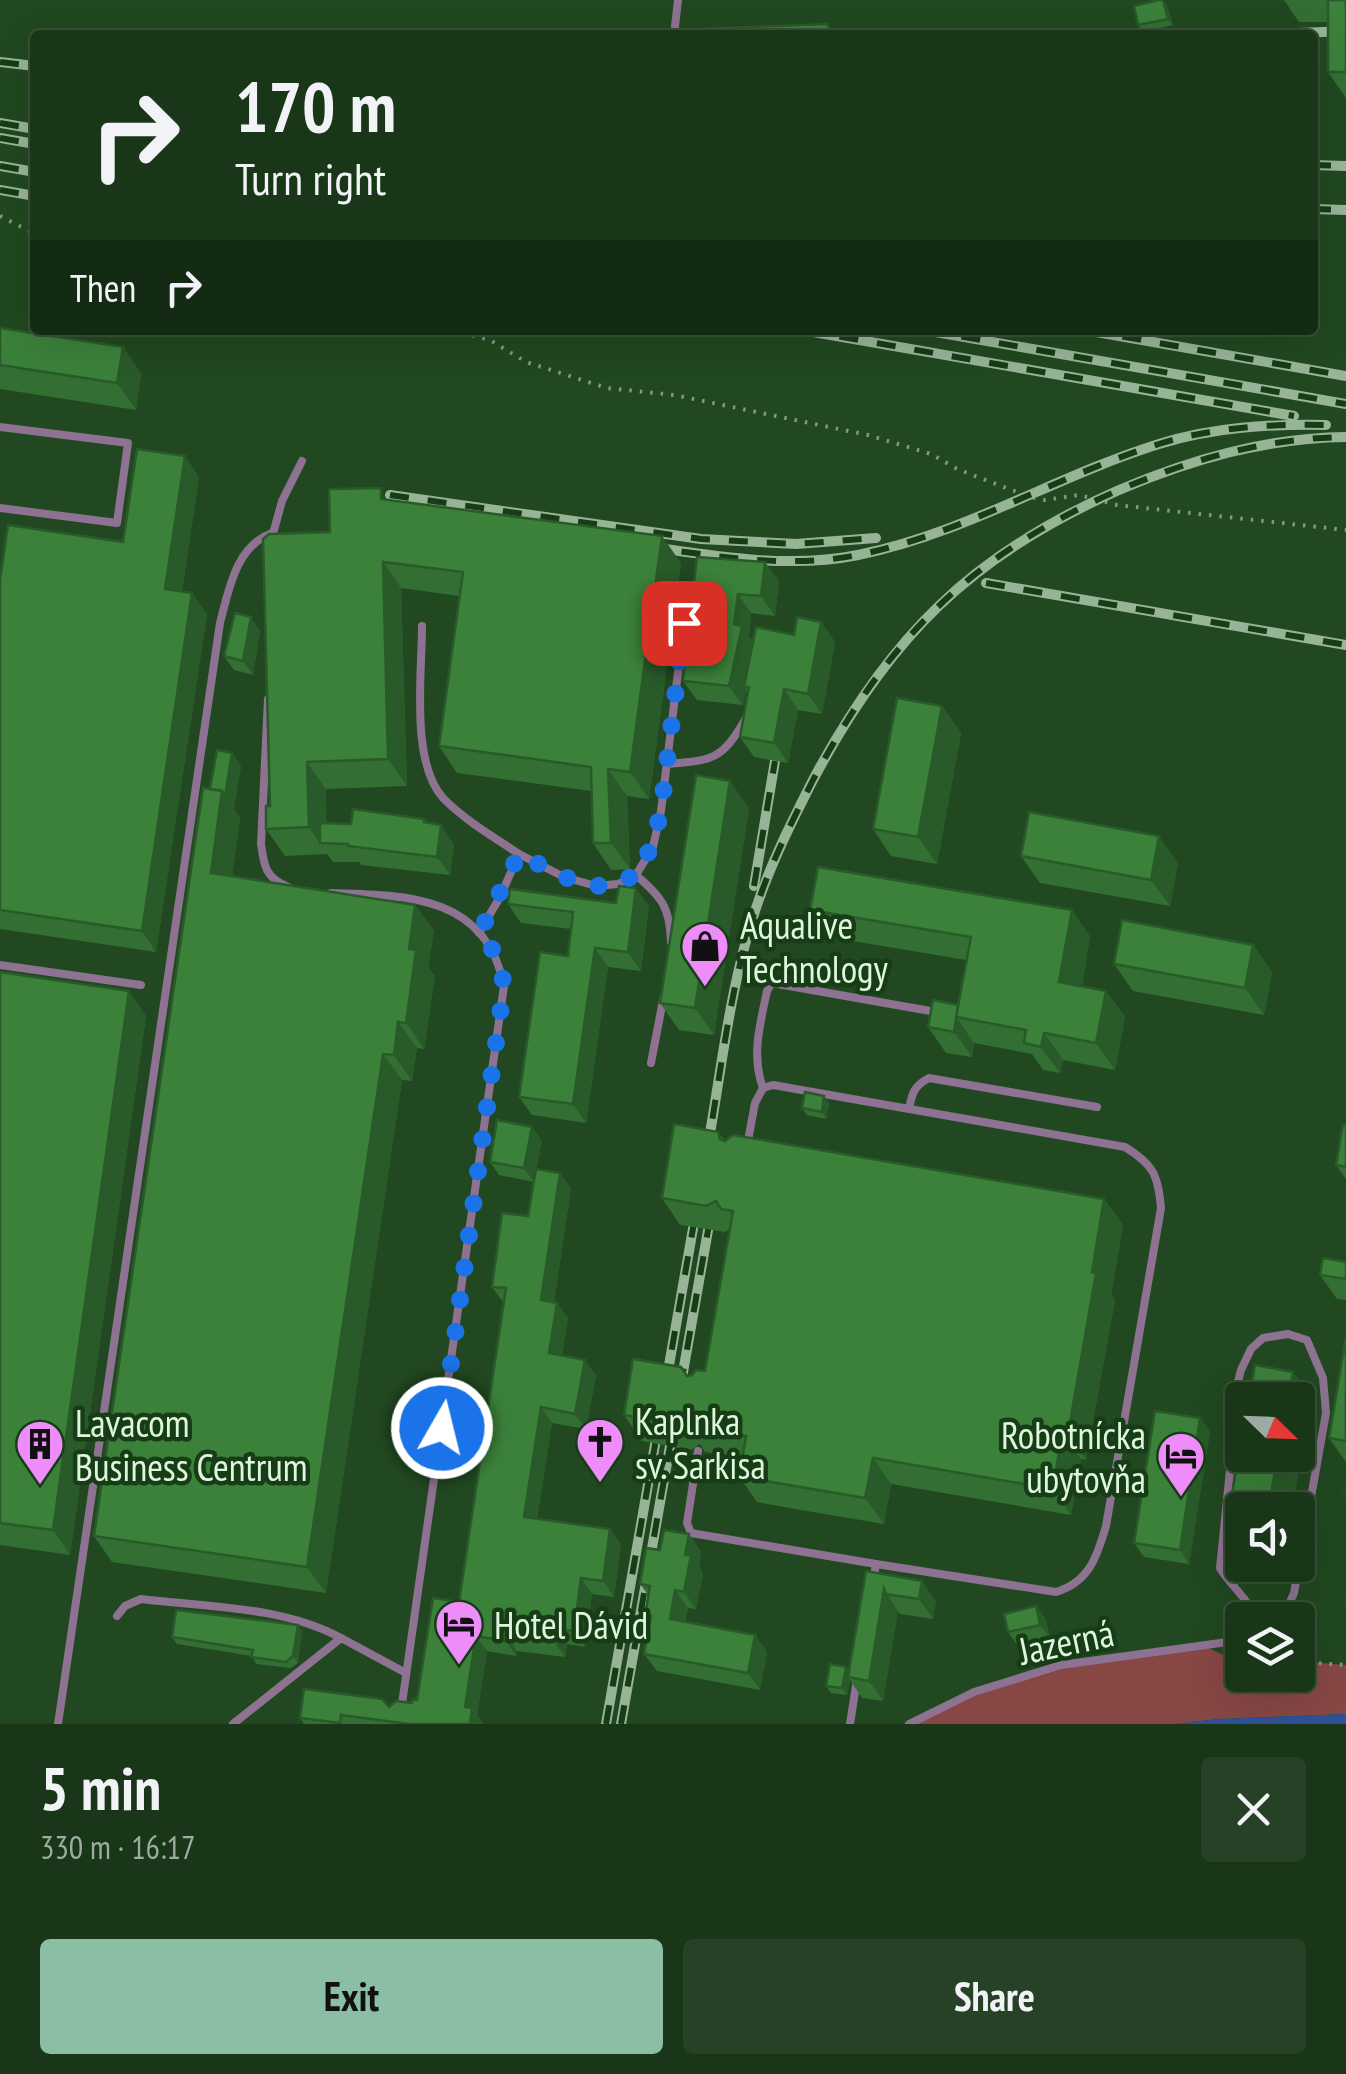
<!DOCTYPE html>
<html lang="en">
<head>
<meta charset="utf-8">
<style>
	body { margin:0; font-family:"PT Sans Narrow",sans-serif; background:#264125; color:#f1f3f6; height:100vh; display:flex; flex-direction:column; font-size:38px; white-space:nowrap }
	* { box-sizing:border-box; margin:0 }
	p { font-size:32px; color:#9faba2 }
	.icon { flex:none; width:55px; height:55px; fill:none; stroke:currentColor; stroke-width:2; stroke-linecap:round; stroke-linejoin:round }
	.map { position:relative; height:1724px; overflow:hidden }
	.panel { display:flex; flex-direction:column; background:#193618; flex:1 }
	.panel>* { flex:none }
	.hud { position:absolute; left:30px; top:30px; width:1288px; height:305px; border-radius:10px; box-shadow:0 10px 40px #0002,0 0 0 2px #375037; background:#193618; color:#f1f3f6; overflow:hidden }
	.needle { width:65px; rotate:113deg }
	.tools { position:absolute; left:1225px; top:1382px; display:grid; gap:20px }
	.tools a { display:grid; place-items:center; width:90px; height:90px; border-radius:10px; background:#193618; box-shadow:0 10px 40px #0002,0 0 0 2px #375037; font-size:50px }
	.pin { position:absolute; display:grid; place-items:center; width:85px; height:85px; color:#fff; margin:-42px; border-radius:20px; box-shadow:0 5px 15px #0006 }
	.me { position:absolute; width:110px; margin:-55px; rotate:8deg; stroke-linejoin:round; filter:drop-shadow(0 0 8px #0008) }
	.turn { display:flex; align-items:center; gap:35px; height:210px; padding:0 40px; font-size:45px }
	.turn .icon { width:130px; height:130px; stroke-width:2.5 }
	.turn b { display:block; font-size:70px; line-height:85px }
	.then { display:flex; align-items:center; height:95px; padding:0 40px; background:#0003; gap:20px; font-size:38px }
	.round { display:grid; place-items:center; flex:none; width:105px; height:105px; border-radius:10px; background:#264125 }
	.overview { display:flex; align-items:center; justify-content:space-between; height:170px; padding:0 40px }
	h1 { font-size:60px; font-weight:700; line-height:75px }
	.action { display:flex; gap:20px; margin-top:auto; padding:20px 40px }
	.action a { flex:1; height:115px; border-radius:10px; background:#8abfa5; color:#111; font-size:40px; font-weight:700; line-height:115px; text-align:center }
	.action a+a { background:#264125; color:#f1f3f6 }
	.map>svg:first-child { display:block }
</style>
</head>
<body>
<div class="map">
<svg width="1346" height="1724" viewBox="0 0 1346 1724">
	<rect width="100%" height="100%" fill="#214820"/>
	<polygon fill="#874745" points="1201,1644 1225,1656 1242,1658 1242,1675 1298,1675 1298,1661 1346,1665 1346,1714 1219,1719 1175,1724 909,1724 974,1692 1056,1667"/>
	<polygon fill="#2f519a" points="1346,1714 1346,1724 1175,1724 1219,1719"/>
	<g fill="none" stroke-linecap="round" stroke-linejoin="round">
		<g stroke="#7e9d7d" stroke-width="4" stroke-dasharray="2.5 8" stroke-linecap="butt">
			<polyline points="0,216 35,234"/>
			<polyline points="452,330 490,340 526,362 607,388 674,395 868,435 931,454 957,469 1030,497 1045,500 1079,495 1117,505 1346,530"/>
			<polyline points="1228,1657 1242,1658"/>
			<polyline points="1298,1662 1346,1665"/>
		</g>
		<g stroke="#8e7291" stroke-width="8">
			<polyline points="674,35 678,0"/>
			<polyline points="0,427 128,443 117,523 0,508"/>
			<polyline points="271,541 282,501 302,461"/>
			<path d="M422 626C422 674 410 763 444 799 466 821 494 837 519 854L500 897 479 933"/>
			<path d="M268 699 261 844C264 867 266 878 288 887"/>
			<path d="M667 764C714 760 722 760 746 718"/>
			<polyline points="519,854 564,877 596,886 618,884 636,875 653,847 661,811 684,623"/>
			<path d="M636 875C661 897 670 906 671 942"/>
			<path d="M331 893C407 895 486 895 504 986L401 1711"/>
			<polyline points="0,965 141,985"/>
			<polyline points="651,1063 664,995"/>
			<path d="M763 1088C751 1055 760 1025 767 991L772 983 936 1012"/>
			<path d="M909 1109C912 1093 914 1086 929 1078L1097 1107"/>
			<path d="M747 1146 755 1103 763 1088 773 1085 1125 1147C1154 1165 1158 1175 1161 1208L1106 1526C1097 1557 1089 1582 1056 1592L876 1564 873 1581"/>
			<polyline points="698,1451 687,1523 691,1533 876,1564"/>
			<path d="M117 1616 125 1606 141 1599C207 1607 282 1606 341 1638"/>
			<path d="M1258 1620C1249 1600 1232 1587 1220 1568L1231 1460 1234 1397 1241 1370 1251 1349 1263 1338 1288 1334 1307 1340 1323 1378 1326 1413 1294 1593 1282 1620"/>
			<path d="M58 1724 220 623C229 589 236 546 272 533"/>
			<polyline points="233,1724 341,1638 406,1673"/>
			<polyline points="850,1724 857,1679"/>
			<polyline points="909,1724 974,1692 1061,1665 1242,1640"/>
		</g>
		<g stroke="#98b497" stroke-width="10">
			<g id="rail">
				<polyline points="1253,35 1346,31"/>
				<polyline points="0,62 35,66"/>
				<polyline points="0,123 35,129"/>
				<polyline points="0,138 35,144"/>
				<polyline points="1312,165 1346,166"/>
				<polyline points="0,166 35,172"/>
				<polyline points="0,190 35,196"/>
				<polyline points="1312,209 1346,210"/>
				<polyline points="802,330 1294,416"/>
				<polyline points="924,330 1346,404"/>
				<polyline points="1085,330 1346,376"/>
				<polyline points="390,495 701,539 796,544 876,538"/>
				<path d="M644 546C714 556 788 569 858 555 966 533 1056 476 1159 444 1213 427 1270 424 1326 425"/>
				<polyline points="986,583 1346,645"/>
				<polyline points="754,886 775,761"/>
				<path d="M706 1156C721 1075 729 989 755 911 770 865 791 823 813 780 889 637 971 555 1119 490 1192 459 1266 438 1346 437"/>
				<polyline points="606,1724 698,1200"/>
				<polyline points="621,1724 713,1202"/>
			</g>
		</g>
		<use href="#rail" stroke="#163d16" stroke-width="6" stroke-dasharray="19" stroke-linecap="butt"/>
	</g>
	<g fill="#336f32">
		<polygon points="1163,0 1167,6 1173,25 1143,32 1138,25"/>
		<polygon points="1284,0 1346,0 1328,22 1299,22"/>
		<polygon points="1328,72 1346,72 1346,98"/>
		<polygon points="0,328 123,347 141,374 136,410 0,389"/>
		<polygon points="199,477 182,591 207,614 156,952 0,929 0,580 123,542"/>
		<polygon points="389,500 681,563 649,799 627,796 630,869 611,870 593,843 591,791 457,773 439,746 459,596 401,588 407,786 326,789 326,824 351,824 424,819 454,844 450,875 361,865 359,862 333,862 327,854 285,856 266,829 330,532"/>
		<polygon points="697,557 779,581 775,616 751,613 749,636 753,642 794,635 821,622 835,642 822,714 798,710 788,763 754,757 740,737 748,693 746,690 743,705 697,700 683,681"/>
		<polygon points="260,631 253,675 234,670 224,656"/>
		<polygon points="942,706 961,733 937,864 891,856 873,829"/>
		<polygon points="241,766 234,809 240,818 232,877 415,905 434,931 428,968 435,976 424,1049 417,1048 412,1081 402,1080 326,1593 112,1562 94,1536 211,789"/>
		<polygon points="749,808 714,1035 679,1030 660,1003"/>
		<polygon points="1021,856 1178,863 1170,906 1040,883"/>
		<polygon points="508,904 649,906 641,971 608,967 586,1123 532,1115 519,1097 568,956 571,929 521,923"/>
		<polygon points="810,910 1090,936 1082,986 1106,991 1125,1017 1115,1070 1063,1060 1060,1073 1043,1070 1032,1054 974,1043 972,1057 946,1053 928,1027 958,1005 966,960 829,937"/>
		<polygon points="1253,945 1272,972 1264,1015 1133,991 1114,964"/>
		<polygon points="0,972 146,1016 70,1555 0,1545"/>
		<polygon points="829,1103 826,1119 807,1115 802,1108"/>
		<polygon points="1346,1125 1346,1179 1336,1165"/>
		<polygon points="532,1127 542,1141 536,1169 571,1188 554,1302 557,1303 568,1318 562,1355 596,1375 586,1429 552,1423 537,1519 621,1544 614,1597 592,1594 585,1647 567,1644 565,1657 517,1651 516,1656 487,1651 477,1715 483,1724 304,1724 300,1718 389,1707 412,1703 417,1700 459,1602 503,1302 492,1287 528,1216 534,1182 499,1175 490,1162"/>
		<polygon points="718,1132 725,1141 1104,1199 1123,1225 1111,1294 1115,1300 1086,1460 1081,1459 1071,1515 891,1484 884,1524 795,1509 757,1502 739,1476 742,1458 705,1452 700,1444 691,1450 642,1441 624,1415 687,1376 705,1371 730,1229 725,1232 680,1225 662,1198"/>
		<polygon points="1346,1262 1346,1300 1337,1299 1320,1275"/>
		<polygon points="1346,1337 1346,1462 1329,1438"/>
		<polygon points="1293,1372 1312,1399 1242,1510 1242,1565 1282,1565 1281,1574 1243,1568 1224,1541"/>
		<polygon points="1210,1431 1189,1564 1144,1557 1134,1543"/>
		<polygon points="689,1534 701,1552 699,1567 703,1573 696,1609 688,1608 685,1622 755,1635 767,1652 760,1690 657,1671 644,1654 650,1622 645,1615 649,1596 640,1584 660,1550"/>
		<polygon points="866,1571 936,1601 933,1619 900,1614 898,1611 883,1701 862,1698 850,1680 847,1695 831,1693 826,1686 846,1667 849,1671"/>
		<polygon points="1036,1606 1046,1620 1050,1638 1018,1646 1008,1632"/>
		<polygon points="298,1625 302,1632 298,1663 291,1668 256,1664 252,1656 177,1644 172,1637"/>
	</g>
	<g fill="#295a29">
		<polygon points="1163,0 1167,6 1173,25 1168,19"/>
		<polygon points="123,347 141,374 136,410 117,383"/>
		<polygon points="185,456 199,477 179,610 165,589"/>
		<polygon points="662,536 681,563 649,799 630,772"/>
		<polygon points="383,562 401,588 407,786 388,759"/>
		<polygon points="765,562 779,581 775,616 761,596"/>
		<polygon points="192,593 207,614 156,952 142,931"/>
		<polygon points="738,594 751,613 749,636 755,645 744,687 746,690 743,705 729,686"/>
		<polygon points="251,617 260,631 253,675 243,661"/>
		<polygon points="821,622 835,642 822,714 808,694"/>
		<polygon points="784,689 798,710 788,763 774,743"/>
		<polygon points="942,706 961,733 937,864 918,837"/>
		<polygon points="232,753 241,766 234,809 240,818 229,900 211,873 222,791"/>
		<polygon points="307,762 326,789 327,843 320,843 327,854 309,827"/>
		<polygon points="608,769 627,796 630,869 611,843"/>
		<polygon points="730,781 749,808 714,1035 695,1008"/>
		<polygon points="441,825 454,844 450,875 437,857"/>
		<polygon points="1159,836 1178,863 1170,906 1151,880"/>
		<polygon points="636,888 649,906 641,971 628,952"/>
		<polygon points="415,905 434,931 428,968 435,976 424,1049 406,1023 409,949"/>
		<polygon points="1072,910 1090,936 1078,1008 1059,982"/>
		<polygon points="1253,945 1272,972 1264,1015 1245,988"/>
		<polygon points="595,948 608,967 586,1123 573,1104"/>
		<polygon points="129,991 146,1016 70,1555 53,1530"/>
		<polygon points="1106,991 1125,1017 1115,1070 1096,1043"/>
		<polygon points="956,1017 974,1043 972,1057 954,1032"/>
		<polygon points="398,1022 417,1048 412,1081 394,1055"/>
		<polygon points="1044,1033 1063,1060 1060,1073 1041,1047"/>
		<polygon points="383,1054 402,1080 326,1593 307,1567"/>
		<polygon points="824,1096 829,1103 826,1119 822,1112"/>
		<polygon points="532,1127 542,1141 534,1182 524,1168"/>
		<polygon points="560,1173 571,1188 552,1316 541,1300"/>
		<polygon points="1104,1199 1123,1225 1111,1294 1115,1300 1086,1460 1068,1434 1092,1272"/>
		<polygon points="557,1303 568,1318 560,1368 549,1353"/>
		<polygon points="585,1360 596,1375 586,1429 575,1414"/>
		<polygon points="1293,1372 1312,1399 1292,1510 1268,1510 1278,1455 1298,1455 1298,1400 1288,1400"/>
		<polygon points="541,1407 552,1423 535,1533 524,1517"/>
		<polygon points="1200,1418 1210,1431 1189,1564 1180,1550"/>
		<polygon points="1062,1433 1081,1459 1071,1515 1053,1489"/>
		<polygon points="873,1458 891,1484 884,1524 865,1498"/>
		<polygon points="610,1529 621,1544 614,1597 603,1581"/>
		<polygon points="689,1534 701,1552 699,1567 703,1573 696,1609 684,1592 685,1555"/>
		<polygon points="1274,1565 1282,1565 1281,1574"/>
		<polygon points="581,1578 592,1594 585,1647 574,1631"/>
		<polygon points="922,1581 936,1601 933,1619 919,1599"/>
		<polygon points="884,1589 898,1611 883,1701 869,1681"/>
		<polygon points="675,1590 688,1608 682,1637 670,1619"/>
		<polygon points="1036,1606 1046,1620 1050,1638 1040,1625"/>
		<polygon points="298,1625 302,1632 298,1663 293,1656"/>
		<polygon points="556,1629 567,1644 565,1657 554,1642"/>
		<polygon points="506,1635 517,1651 516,1656 506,1641"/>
		<polygon points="755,1635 767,1652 760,1690 748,1673"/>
		<polygon points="476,1636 487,1651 477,1715 483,1724 470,1724 465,1707"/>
		<polygon points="846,1667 851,1673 848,1677 850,1680 847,1695 842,1688"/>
	</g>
	<g fill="#3b813a" stroke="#295a29" stroke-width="2.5">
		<polygon points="1159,0 1163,0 1168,19 1138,25 1134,6"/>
		<rect x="1328" y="0" width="18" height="72"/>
		<polygon points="828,24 829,35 650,35 650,31"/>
		<polygon points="0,328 123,347 117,383 0,365"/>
		<polygon points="137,449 185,456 165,589 192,593 142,931 0,910 0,580 8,525 123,542"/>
		<polygon points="381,488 381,499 662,536 630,772 608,769 611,843 593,843 591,767 439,746 463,572 383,562 388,759 307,762 309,827 266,829 266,806 270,806 263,539 269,534 330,532 329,489"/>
		<polygon points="697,557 765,562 761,596 738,594 734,624 742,626 729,686 683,681"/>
		<polygon points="235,613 251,617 243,661 224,656"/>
		<polygon points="797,617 821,622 808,694 784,689 774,743 740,737 749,687 744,687 756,627 794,635"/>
		<polygon points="897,698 942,706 918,837 873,829"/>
		<polygon points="217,750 232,753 225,796 222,791 210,789"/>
		<polygon points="696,775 730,781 695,1008 660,1003"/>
		<polygon points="203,788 222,791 211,873 415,905 409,949 416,950 406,1023 398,1022 394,1055 383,1054 307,1567 94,1536"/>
		<polygon points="353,809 424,819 424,822 441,825 437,857 348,846 348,844 320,843 320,823 351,824"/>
		<polygon points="1029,812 1159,836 1151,880 1021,856"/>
		<polygon points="818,867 1072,910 1059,982 1106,991 1096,1043 1044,1033 1041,1047 1024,1043 1026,1030 956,1017 971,937 810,910"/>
		<polygon points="619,886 636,888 628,952 595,948 573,1104 519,1097 540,952 568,956 573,912 508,904 510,889 616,903"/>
		<polygon points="1122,920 1253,945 1245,988 1114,964"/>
		<polygon points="0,972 129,991 53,1530 0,1523"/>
		<polygon points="933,1000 958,1005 954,1032 928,1027"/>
		<polygon points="805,1092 824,1096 822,1112 802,1108"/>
		<polygon points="497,1120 532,1127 524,1168 490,1162"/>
		<polygon points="674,1124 718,1132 720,1139 725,1141 733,1135 1104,1199 1092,1272 1096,1273 1068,1434 1062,1433 1053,1489 873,1458 865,1498 777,1483 739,1476 746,1436 687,1426 682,1418 672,1423 624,1415 633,1359 681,1367 687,1376 692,1375 696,1370 705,1371 733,1211 721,1209 716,1201 706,1206 662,1198"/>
		<polygon points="1343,1125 1346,1125 1346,1167 1336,1165"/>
		<polygon points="536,1169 560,1173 541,1300 557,1303 549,1353 585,1360 575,1414 541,1407 524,1517 610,1529 603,1581 581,1578 574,1631 556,1629 554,1642 506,1635 506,1641 476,1636 465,1707 472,1708 470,1724 409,1724 341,1715 340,1723 300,1718 304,1689 382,1699 389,1707 396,1701 412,1703 413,1699 417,1700 433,1598 459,1602 506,1288 492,1287 502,1213 528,1216"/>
		<polygon points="1323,1258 1346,1262 1346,1279 1320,1275"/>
		<polygon points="1346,1337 1346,1441 1329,1438"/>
		<polygon points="1255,1365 1293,1372 1288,1400 1249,1400"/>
		<polygon points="1155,1411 1200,1418 1180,1550 1134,1543"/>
		<polygon points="1242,1436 1242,1455 1278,1455 1268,1510 1242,1510 1242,1544 1224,1541"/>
		<polygon points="664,1530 689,1534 685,1555 691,1555 684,1592 675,1590 670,1619 755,1635 748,1673 644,1654 651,1616 645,1615 650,1586 640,1584 646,1548 660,1550"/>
		<polygon points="866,1571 922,1581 919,1599 886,1594 884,1589 869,1681 848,1677"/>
		<polygon points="1036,1606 1040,1625 1008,1632 1004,1614"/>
		<polygon points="176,1610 298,1625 293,1656 286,1662 251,1657 253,1650 172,1637"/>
		<polygon points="830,1664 846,1667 842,1688 826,1686"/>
	</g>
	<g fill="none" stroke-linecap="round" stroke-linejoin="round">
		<polyline stroke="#1a73e8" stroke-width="18" stroke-dasharray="0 32.4" points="442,1428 504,986 499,959 480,932 519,854 564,877 596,886 618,884 636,874 652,846 661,811 684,623"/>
	</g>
	<defs>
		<g id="shop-pin" transform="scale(2.5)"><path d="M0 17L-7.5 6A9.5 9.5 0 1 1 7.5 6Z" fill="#ee8cf9" stroke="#163d16"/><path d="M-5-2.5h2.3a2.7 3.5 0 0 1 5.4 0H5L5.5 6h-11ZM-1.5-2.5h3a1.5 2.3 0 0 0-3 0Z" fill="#111"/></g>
		<g id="church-pin" transform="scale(2.5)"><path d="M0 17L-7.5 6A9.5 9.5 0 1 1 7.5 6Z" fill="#ee8cf9" stroke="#163d16"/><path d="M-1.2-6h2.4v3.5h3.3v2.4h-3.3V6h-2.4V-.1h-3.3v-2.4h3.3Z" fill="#111"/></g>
		<g id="building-pin" transform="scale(2.5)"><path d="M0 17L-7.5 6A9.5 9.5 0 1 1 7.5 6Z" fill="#ee8cf9" stroke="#163d16"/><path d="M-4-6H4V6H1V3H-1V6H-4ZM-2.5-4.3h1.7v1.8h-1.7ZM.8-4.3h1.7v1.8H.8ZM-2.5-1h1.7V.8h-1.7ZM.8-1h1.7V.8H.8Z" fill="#111"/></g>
		<g id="hotel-pin" transform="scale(2.5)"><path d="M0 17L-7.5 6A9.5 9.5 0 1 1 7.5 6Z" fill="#ee8cf9" stroke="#163d16"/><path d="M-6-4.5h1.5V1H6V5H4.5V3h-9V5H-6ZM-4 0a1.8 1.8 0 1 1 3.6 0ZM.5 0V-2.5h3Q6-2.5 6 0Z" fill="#111"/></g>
	</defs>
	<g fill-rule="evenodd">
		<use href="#shop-pin" x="705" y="946"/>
		<use href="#church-pin" x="600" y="1442"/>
		<use href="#building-pin" x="40" y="1444"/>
		<use href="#hotel-pin" x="1181" y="1456"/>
		<use href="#hotel-pin" x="459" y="1624"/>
	</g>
	<g text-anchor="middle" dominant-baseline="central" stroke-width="9" stroke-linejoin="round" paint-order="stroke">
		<g font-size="38" fill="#dff5de" stroke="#163d16" text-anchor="start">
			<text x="740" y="924">Aqualive<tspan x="740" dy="44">Technology</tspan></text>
			<text x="635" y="1420">Kaplnka<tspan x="635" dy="44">sv. Sarkisa</tspan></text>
			<text x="75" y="1422">Lavacom<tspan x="75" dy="44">Business Centrum</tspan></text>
			<text x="1146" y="1434" text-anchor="end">Robotnícka<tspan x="1146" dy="44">ubytovňa</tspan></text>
			<text x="494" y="1624">Hotel Dávid</text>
		</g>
		<g font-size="38" fill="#dff5de" stroke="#163d16">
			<text transform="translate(1066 1641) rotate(-12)">Jazerná</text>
		</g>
	</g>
</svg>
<div class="tools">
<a><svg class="needle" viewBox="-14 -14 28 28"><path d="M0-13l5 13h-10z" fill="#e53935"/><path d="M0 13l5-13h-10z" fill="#9faba2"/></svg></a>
<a><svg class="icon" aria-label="sound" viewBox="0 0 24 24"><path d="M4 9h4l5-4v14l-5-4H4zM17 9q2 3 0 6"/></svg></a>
<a><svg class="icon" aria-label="layers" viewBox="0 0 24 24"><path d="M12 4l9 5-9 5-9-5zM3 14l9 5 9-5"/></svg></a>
</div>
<div class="pin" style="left:684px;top:623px;background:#d93025"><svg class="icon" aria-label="arrive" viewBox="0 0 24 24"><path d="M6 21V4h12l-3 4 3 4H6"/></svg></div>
<svg class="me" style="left:442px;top:1428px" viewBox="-20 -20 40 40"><circle r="17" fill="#1a73e8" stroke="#fff" stroke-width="3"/><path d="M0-11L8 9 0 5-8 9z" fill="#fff"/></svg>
<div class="hud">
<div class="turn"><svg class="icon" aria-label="right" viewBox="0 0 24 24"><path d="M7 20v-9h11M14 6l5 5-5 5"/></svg><div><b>170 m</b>Turn right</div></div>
<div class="then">Then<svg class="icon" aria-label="right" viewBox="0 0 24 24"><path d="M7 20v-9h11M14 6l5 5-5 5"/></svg></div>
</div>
</div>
<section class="panel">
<div class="overview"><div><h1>5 min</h1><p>330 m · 16:17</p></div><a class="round"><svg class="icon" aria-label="close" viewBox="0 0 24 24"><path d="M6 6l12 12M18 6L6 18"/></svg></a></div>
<div class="action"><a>Exit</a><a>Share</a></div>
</section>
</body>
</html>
